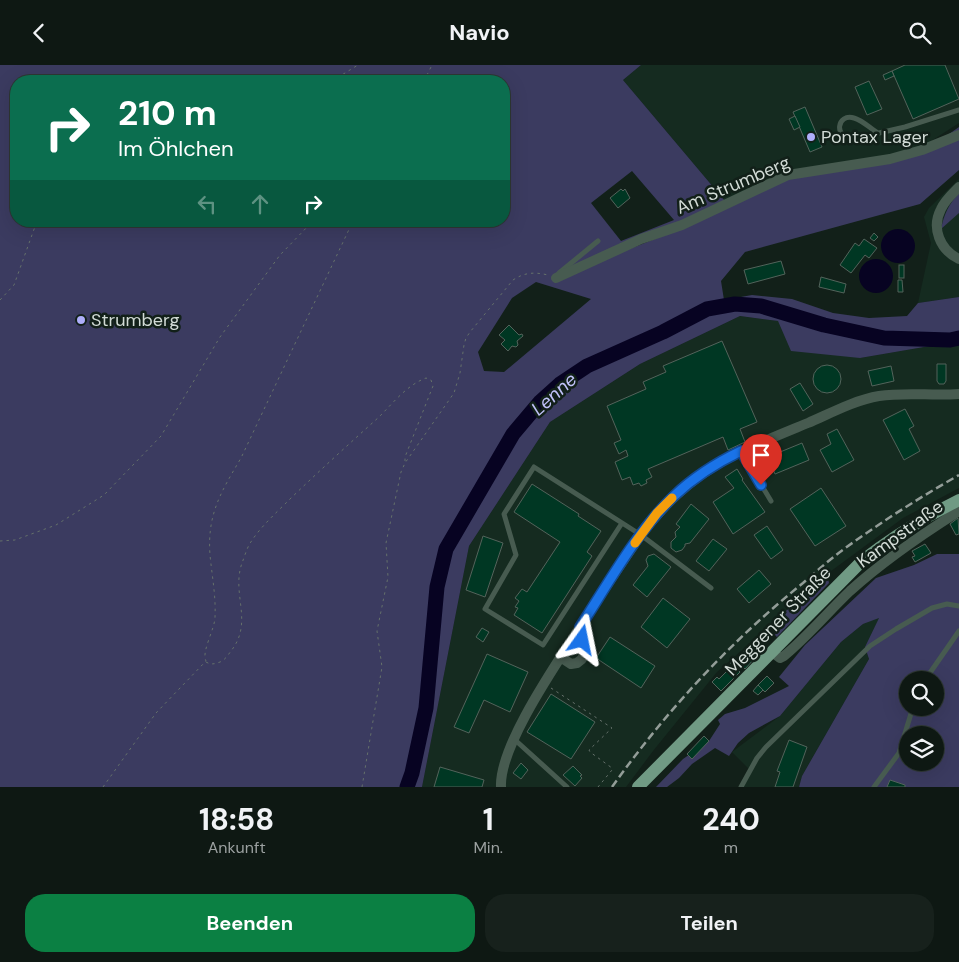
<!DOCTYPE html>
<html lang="de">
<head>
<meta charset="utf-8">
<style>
	body { margin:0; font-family:"DM Sans",sans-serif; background:#17211c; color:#f1f3f6; height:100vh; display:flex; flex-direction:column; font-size:19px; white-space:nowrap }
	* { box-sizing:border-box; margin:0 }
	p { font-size:16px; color:#9ba0a0 }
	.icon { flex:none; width:28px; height:28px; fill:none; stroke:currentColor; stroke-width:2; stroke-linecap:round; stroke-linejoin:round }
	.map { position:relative; height:722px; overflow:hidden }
	.drawer { display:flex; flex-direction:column; background:#0e1813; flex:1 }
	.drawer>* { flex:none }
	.banner { position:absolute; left:10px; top:10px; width:500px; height:152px; border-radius:20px; box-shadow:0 5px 20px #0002,0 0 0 1px #2e3733; background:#0b6e4f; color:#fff; overflow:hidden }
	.fabs { position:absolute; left:899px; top:606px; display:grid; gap:10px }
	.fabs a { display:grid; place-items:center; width:45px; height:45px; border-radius:50%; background:#0e1813; box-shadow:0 5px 20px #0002,0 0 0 1px #2e3733; font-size:25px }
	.pin { position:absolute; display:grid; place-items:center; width:42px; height:42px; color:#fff; margin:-51px -21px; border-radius:50% 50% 50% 0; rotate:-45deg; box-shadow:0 0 5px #0007 }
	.pin .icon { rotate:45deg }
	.me { position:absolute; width:55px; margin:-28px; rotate:12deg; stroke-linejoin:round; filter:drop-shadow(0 0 4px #0008) }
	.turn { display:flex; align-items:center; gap:18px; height:105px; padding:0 25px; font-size:22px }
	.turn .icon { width:65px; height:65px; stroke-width:2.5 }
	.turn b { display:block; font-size:35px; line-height:42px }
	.lanes { display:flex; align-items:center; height:48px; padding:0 25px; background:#0003; justify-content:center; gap:25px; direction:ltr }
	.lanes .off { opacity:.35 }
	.eta { display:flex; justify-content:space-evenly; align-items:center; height:85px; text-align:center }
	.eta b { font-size:30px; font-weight:700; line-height:35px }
	.cta { display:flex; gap:10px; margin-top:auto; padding:10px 25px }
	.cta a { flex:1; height:58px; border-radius:20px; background:#0b8043; color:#fff; font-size:20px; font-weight:700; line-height:58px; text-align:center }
	.cta a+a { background:#17211c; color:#f1f3f6 }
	header { display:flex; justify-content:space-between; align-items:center; height:65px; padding:0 25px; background:#0e1813; font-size:22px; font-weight:700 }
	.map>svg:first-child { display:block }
</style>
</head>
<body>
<header><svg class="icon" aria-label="back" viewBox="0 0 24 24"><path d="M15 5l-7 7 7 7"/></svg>Navio<svg class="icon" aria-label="search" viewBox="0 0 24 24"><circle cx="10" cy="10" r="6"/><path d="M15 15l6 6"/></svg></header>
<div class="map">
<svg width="959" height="722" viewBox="0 0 959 722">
	<rect width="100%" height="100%" fill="#122019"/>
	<g fill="#152b20">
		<polygon points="641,0 959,0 959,58 922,82 725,136 623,15"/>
		<polygon points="959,114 959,232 918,238 931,178 924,152 929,143"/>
		<polygon points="740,251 778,256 860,293 959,276 959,423 903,453 827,509 767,563 717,607 653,686 626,722 422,722 469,481 550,357 640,299"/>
		<polygon points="880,552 865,582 869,594 802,711 799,722 740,722 750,705 732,687 780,651 841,577 863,559"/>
	</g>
	<g fill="#3b3b60" fill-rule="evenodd">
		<path d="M0 0H641L623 15 725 136 597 197 695 158 795 111 922 88 959 62V105L920 139 745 187 721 216 724 235 752 230 792 234 833 248 869 253 907 251 918 238 959 232V276L860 293 791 286 778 256 740 251 640 299 550 357 469 481 422 722H0ZM16 16H504V156H16ZM632 106 674 155 621 176 591 138ZM536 217 591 234 504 307 484 306 478 287 512 233Z"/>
		<path d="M959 128V148L941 164C944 149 949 139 959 128Z"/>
		<path d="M937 489H959V722H799L802 711 869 594 865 582 879 553 863 559 841 577 780 651 749 668 738 678 729 691 715 683 692 699 679 713 667 722H656L683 694 709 676 720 659 718 655 725 649 745 643 789 621 779 612 805 580 876 513 914 500ZM908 615H935V642H908ZM908 670H935V698H908Z"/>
		<polygon points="827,509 829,518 777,572 767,563"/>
	</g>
	<g fill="#070322">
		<circle cx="898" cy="181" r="17"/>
		<circle cx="876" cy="211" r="17"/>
	</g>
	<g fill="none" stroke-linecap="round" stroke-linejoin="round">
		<polyline stroke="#070322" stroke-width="15" points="407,722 412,708 426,643 437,522 446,484 513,369 540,337 560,319 587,301 663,267 707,244 735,239 761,241 824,260 884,273 950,275 959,273"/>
	</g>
	<g fill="#003723" stroke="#53635b">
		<polygon points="905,0 945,0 959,34 913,54 892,6"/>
		<polygon points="892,6 894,11 885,15 883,10"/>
		<polygon points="869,16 882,44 867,50 855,22"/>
		<polygon points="805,42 822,82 810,87 793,47"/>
		<polygon points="795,51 800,62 794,65 789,54"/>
		<polygon points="621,124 623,126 625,124 630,133 618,143 610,133"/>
		<polygon points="874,168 878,172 874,176 870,173"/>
		<polygon points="864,174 877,183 869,193 865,190 851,208 840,200 855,178 859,181"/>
		<polygon points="781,196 785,209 748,219 744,205"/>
		<rect x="899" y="200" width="5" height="13"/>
		<polygon points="821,212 846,219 844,228 819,222"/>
		<polygon points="898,215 902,215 903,227 898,227"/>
		<polygon points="509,260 519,270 522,269 523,271 517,276 518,280 516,282 512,281 508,286 501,279 505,275 499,270"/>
		<polygon points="722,276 757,357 740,364 745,377 728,385 723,372 648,404 652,412 646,415 647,418 641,421 639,418 633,420 630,412 622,415 615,397 628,391 626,385 619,389 614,378 621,375 607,341 646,324 643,317 666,307 663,301"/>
		<polygon points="937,299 946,299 946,316 944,319 939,319 937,316"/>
		<circle cx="827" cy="314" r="14"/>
		<polygon points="891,301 894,316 872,321 868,306"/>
		<polygon points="800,318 813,339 803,346 790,324"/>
		<polygon points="905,344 914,361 909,364 920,386 904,395 883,355"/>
		<polygon points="837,364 854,395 832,407 820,385 831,379 827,369"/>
		<polygon points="802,378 809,395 775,409 768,392"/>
		<polygon points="737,404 743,414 742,415 765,447 733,469 713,437 734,423 725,412"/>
		<polygon points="532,419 579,449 578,451 601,466 587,487 592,491 542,568 514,550 518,543 515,542 519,536 515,533 522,524 527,527 560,477 514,447"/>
		<polygon points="821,423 846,461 815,481 790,444"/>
		<polygon points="691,439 709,454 690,478 685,479 685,481 682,485 676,487 671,483 671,477 676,472 675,467 680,462 676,459"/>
		<polygon points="958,453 959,469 956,470 950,459"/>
		<polygon points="767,461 783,485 771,494 754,470"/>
		<polygon points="483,471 503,478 485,532 466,525"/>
		<polygon points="713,474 727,484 709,506 696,496"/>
		<polygon points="925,479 931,488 915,497 912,492 915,491 912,486"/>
		<polygon points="654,489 671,502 647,532 633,520 648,501 646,495 648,491"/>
		<polygon points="759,505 771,519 749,538 737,524"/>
		<polygon points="663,533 690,554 667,583 641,562"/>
		<polygon points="482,563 489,567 483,577 476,572"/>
		<polygon points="610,572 655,601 641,623 596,593"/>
		<polygon points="751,579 759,588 753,593 745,585"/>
		<polygon points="745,585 754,594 745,604 737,596"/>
		<polygon points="487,589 528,607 510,647 484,635 469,668 454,662"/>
		<polygon points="733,595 741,600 740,602 737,600 735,602 730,598"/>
		<polygon points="733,600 740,607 721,626 712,617 717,612 719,614"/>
		<polygon points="767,611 774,618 765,627 758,620"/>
		<polygon points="758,620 763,625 758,630 753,626"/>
		<polygon points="551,629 595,657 571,694 527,667"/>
		<polygon points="704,671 709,676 692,694 687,689"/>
		<polygon points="789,675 807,682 793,722 775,722 780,707 777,706"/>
		<polygon points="521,698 528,705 521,714 513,708"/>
		<polygon points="573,701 582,710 580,711 582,713 575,721 563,710"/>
		<polygon points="440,702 484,715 482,722 434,722"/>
		<polygon points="890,715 905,720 905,722 887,722"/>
	</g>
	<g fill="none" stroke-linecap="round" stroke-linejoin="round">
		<g stroke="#65716b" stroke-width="1" stroke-dasharray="2.5 4" stroke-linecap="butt">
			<polyline points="332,16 358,0"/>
			<polyline points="424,16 432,0"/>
			<polyline points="0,235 14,220 37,156"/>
			<polyline points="0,476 15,475 56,460 104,430 161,371 220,272 280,190 313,156"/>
			<path d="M206 597C211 600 215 599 220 597 225 595 228 590 231 586 254 557 231 529 242 498 244 493 246 486 249 480 259 463 276 448 289 435 319 406 349 379 379 352 393 338 407 320 426 313L431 315 433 321 405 392V397"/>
			<polyline points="551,623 612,663 589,685 590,687 612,703 612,705 598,722"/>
			<path d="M103 722 156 648 206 596C201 587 215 564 215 552 216 531 212 511 210 490 207 449 221 427 241 393L353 156"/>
			<path d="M362 722 382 602 377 566 388 512 386 478 401 407 405 398 454 328 460 308 464 280 466 273 470 267 513 215C525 207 535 207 548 210"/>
		</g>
		<g stroke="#475b50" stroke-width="5">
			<path d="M878 68C871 64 862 55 854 53 837 48 833 73 853 74L905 62 959 45"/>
			<polyline points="559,208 598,176"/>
			<polyline points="741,386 771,436"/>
			<polyline points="622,458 543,580 485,544 516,490 504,449 534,402 641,470 711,523"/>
			<polyline points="925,615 959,566"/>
			<polyline points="514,674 567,722"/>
			<polyline points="741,722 757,693 766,682 870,581 896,564 932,543 947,539 959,541"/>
			<polyline points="874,722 899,688 913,642"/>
		</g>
		<g stroke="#475b50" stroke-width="10">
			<path d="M959 122C952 129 945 135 941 144 931 163 940 185 959 194"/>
			<polyline points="556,213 641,174 682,160 788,110 890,94 922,85 959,70"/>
			<path d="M772 587 780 593 784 591C808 571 828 547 850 526 883 496 921 470 959 446"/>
			<polyline points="563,589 565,595 571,599 577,598 582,594 584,588 580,561"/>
			<path d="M501 722C499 681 557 598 580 562 600 531 620 500 641 470 690 404 735 388 808 358 831 348 855 335 879 331 906 327 932 331 959 329"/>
		</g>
		<path stroke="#709a84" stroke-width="12" d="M638 722 863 495C894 471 925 452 959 435"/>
		<path stroke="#939d98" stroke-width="2.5" stroke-dasharray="8 4" stroke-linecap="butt" d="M612 722C667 645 730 577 803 518 817 506 830 494 844 484 881 457 919 433 959 410"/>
	</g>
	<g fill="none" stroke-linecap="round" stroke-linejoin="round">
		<g stroke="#114b97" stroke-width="12">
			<path id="route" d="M582 575 580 562C608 519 637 466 674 431 694 412 716 398 741 386L761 420"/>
		</g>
		<use href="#route" stroke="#1a73e8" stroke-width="9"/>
		<polyline stroke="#f59e0b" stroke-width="9" points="635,478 657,448 672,433"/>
	</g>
	<g fill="#aeaefa" stroke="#122019" stroke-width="2">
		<circle cx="811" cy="72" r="5"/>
		<circle cx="81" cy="255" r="5"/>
	</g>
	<g text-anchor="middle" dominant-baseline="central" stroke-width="5" stroke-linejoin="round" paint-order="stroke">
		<g font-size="18" fill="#d2dbd6" stroke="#122019" text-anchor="start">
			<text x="821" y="72">Pontax Lager</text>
			<text x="91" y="255">Strumberg</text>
		</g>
		<g font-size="18" fill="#d2dbd6" stroke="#122019">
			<text transform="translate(733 120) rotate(-23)">Am Strumberg</text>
			<text transform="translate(900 469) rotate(-36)">Kampstraße</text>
			<text transform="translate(778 556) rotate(-46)">Meggener Straße</text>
		</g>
		<g font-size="19" font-style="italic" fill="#c0c1f8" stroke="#122019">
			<text transform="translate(554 329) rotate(-42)">Lenne</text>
		</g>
	</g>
</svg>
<div class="fabs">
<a><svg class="icon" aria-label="search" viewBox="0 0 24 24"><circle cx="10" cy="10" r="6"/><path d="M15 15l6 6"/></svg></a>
<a><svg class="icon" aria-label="layers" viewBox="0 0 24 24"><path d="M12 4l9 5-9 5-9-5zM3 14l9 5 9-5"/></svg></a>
</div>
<div class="pin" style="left:761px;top:420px;background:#d93025"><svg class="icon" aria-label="arrive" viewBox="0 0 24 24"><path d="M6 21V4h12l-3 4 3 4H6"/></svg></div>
<svg class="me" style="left:582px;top:575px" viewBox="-20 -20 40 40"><path d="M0-17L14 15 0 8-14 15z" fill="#1a73e8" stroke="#fff" stroke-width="4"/></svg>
<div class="banner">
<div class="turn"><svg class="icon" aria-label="right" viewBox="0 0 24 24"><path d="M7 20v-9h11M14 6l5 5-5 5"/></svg><div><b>210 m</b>Im Öhlchen</div></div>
<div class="lanes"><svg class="icon off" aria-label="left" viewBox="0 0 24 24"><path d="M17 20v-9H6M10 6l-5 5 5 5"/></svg><svg class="icon off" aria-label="ahead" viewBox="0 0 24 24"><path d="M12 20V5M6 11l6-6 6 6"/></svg><svg class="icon" aria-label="right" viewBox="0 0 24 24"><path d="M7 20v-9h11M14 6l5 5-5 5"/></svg></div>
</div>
</div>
<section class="drawer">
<div class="eta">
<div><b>18:58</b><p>Ankunft</p></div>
<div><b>1</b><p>Min.</p></div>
<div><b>240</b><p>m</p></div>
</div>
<div class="cta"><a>Beenden</a><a>Teilen</a></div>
</section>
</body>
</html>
